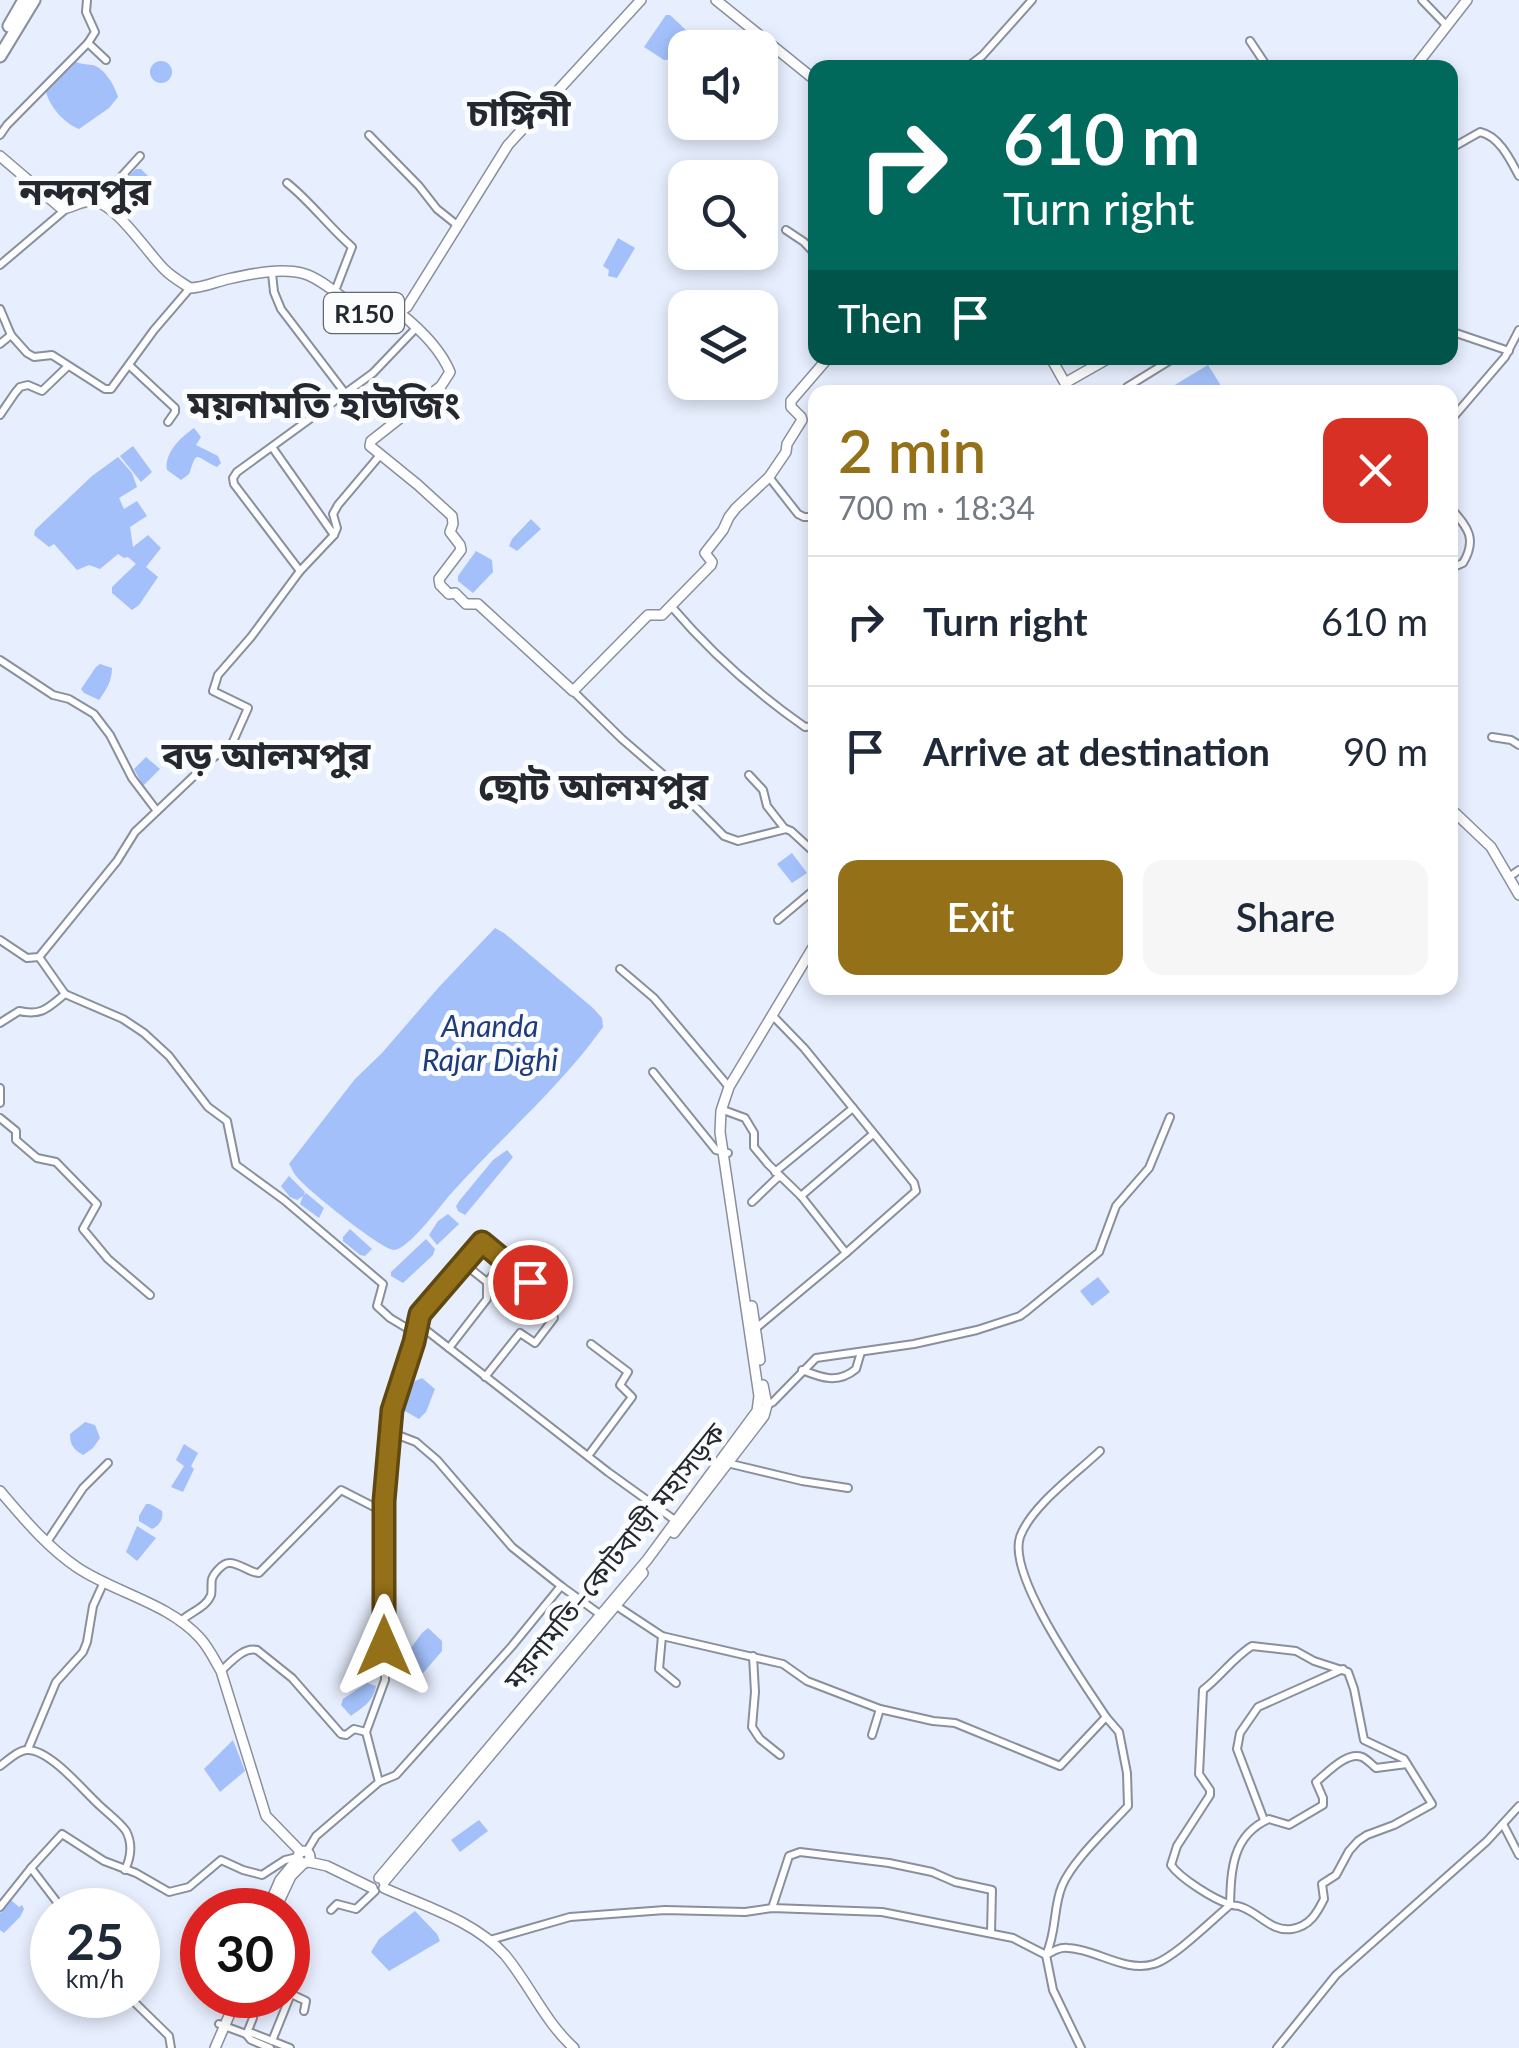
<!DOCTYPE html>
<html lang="en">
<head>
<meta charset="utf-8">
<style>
	body { margin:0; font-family:Lato,"Noto Sans Bengali",sans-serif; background:#f6f6f7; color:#1f2937; height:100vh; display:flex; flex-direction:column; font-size:38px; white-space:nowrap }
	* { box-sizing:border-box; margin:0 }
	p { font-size:32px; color:#747a83 }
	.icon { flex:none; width:55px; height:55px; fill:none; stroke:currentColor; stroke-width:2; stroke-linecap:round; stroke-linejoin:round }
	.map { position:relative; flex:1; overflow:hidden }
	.side { position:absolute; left:808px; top:385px; width:650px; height:610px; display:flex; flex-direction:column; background:#fff; border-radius:20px; box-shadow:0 5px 15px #0003 }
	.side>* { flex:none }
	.guide { position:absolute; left:808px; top:60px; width:650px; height:305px; border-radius:20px; box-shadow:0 5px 15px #0003; background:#00695c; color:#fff; overflow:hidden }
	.buttons { position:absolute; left:668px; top:30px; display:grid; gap:20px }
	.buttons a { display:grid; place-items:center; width:110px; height:110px; border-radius:20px; background:#fff; box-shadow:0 5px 15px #0003; font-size:50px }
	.speed { position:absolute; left:30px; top:1888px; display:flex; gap:20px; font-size:50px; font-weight:700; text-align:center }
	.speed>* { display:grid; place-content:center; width:130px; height:130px; border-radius:50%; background:#fff; box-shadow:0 5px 15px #0003; line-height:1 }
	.speed small { font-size:25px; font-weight:400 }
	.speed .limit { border:15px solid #d22; background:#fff; color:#111 }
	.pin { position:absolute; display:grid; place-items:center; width:85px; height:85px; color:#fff; margin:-42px; border:5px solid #fff; border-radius:50%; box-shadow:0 2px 10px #0007 }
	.me { position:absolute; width:110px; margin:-55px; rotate:0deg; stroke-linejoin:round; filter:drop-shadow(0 0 8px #0008) }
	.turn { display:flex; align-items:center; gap:35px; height:210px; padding:0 30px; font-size:45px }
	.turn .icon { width:130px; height:130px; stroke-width:2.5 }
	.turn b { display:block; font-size:70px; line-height:85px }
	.then { display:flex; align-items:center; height:95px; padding:0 30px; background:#0003; gap:20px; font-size:38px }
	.round { display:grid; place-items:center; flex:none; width:105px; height:105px; border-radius:20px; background:#f6f6f7 }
	.overview { display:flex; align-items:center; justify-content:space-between; height:170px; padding:0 30px }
	h1 { font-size:60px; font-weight:600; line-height:75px; color:#947119 }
	.cta { display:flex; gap:20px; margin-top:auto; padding:20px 30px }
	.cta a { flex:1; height:115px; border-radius:20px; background:#947119; color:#fff; font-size:40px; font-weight:600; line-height:115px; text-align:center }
	.cta a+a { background:#f6f6f7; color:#1f2937 }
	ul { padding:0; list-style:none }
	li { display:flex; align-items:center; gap:30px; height:130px; padding:0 30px; border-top:2px solid #e0e1e3 }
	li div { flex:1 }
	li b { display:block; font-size:38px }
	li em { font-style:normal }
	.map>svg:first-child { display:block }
</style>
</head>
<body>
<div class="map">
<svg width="1519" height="2048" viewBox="0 0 1519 2048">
	<rect width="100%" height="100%" fill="#e7eefd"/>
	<g fill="#a3c0fa">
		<polygon points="666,15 670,15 688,32 667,60 664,60 644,47"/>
		<circle cx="161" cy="72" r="11"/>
		<path d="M76 62C81 64 86 64 92 65 104 67 115 86 118 97L109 108 79 129C64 123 50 107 46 92Z"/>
		<path d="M136 169H141L149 177 151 194C138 211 129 212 114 196V190Z"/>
		<polygon points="618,238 635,248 617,278 608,276 609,270 603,266"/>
		<polygon points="1208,365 1225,392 1163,392"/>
		<path d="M194 428 201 437 196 445 218 456 221 463 217 467C194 457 198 448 189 474L181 480 167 470C164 453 181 437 194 428Z"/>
		<polygon points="133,446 152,472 141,482 120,456"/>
		<polygon points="118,457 132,473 137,487 119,498 124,509 137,501 147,516 130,527 133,547 148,535 161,548 146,567 158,577 139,605 132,610 112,593 112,587 136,564 128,557 124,558 118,554 100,569 89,565 77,570 54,544 49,547 34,535 35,530 92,476"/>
		<polygon points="531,519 541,529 517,551 509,546 512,539"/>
		<polygon points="476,551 492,560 493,572 473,593 458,581 458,576"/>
		<path d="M100 664 112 668C112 681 106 690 99 700L84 693 81 689 96 667Z"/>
		<polygon points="146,757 160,769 143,786 134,769"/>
		<polygon points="792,853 807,873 792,883 777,864"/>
		<path d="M495 928 504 933 593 1008 602 1018 603 1027C559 1089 498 1140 448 1197 439 1208 407 1250 394 1250 382 1250 306 1189 297 1177 293 1173 292 1168 289 1164L355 1079 382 1053 439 987Z"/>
		<polygon points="507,1150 513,1157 509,1162 465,1215 458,1211 456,1206 460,1200 493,1160"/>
		<polygon points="289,1176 305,1192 304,1195 306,1193 324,1208 319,1218 300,1204 303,1196 297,1200 290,1197 281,1186"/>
		<polygon points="448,1214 459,1224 437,1245 429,1235 438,1221"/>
		<polygon points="350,1229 372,1249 365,1256 360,1255 343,1241 343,1237"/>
		<polygon points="426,1239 435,1249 433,1255 403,1283 391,1276 391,1272"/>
		<polygon points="1098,1277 1110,1292 1092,1306 1080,1291"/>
		<polygon points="422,1378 435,1389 426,1412 419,1419 405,1411 403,1407 415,1381"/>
		<path d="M85 1422 95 1425 100 1438 93 1448 83 1455C74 1450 70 1445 70 1434Z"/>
		<polygon points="184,1444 198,1453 191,1466 194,1469 183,1492 171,1487 184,1466 176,1460"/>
		<path d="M146 1504H150L162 1511C164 1519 159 1526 152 1529L139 1521V1516Z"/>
		<polygon points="137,1526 156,1538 137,1561 126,1552"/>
		<polygon points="428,1628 442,1641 442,1651 417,1680 401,1670 399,1664 422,1633"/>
		<path d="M367 1683 376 1686C373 1702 363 1707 351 1716L341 1705 343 1699Z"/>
		<polygon points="233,1740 245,1771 220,1792 204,1769"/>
		<polygon points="479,1820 488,1831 460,1852 451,1840"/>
		<polygon points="11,1900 19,1907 22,1905 24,1909 20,1917 4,1933 0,1930 0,1913"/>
		<polygon points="415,1911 437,1934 440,1941 389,1971 371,1952 379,1939"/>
	</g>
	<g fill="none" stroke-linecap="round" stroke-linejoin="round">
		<g stroke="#898f9d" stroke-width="10">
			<g id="minor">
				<polyline points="1422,0 1447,26"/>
				<polyline points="1250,41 1268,68"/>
				<polyline points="88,43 106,60"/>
				<polyline points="1205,65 1207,68"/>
				<polyline points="966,68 982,56 1032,0"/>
				<polyline points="0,135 7,125 88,43 95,32 86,12 87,0"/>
				<polyline points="369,135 419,186 437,209 457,225"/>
				<path d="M1450 149 1480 132C1499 136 1510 159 1519 176"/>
				<path d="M287 183C311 202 329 227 352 247L335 291"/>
				<polyline points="98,202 140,156"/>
				<polyline points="786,230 804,242 815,254"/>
				<polyline points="0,265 66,209"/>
				<polyline points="272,273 274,292 281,309 345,393"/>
				<polyline points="0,309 11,335 27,353 34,357 52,355 105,389 111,389 154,330 190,288"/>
				<polyline points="1450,331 1509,351"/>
				<polyline points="0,344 11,335"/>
				<polyline points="130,366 175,408 175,412 168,422"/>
				<polyline points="1125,392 1127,387 1174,358"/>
				<polyline points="0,415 15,393 20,387 28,385 42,391 68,366"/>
				<polyline points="1450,421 1505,357 1519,330"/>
				<polyline points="272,447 334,535"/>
				<polyline points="381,454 338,505 333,514 337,528 334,535 300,571 234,484 233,478 237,472 373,373 417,327"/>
				<polyline points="769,477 798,514 804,517 815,517"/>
				<path d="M1450 507C1467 527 1478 538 1463 563L1456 566 1450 563"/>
				<path d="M671 606C711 653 755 692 805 727L815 726"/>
				<polyline points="0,660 53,695 69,699 94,714 110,735 132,778 157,811"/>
				<polyline points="573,691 622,739 666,777 724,836 738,841 786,829 791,831 815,853"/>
				<polyline points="1492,737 1511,740 1519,745"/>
				<polyline points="749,775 763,790 767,806 785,829"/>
				<polyline points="1509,877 1519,870"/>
				<polyline points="778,920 815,889"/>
				<polyline points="0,940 27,958 39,957 117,861 135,832 214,757 231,746 248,708 213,691 218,675 251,637 300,571"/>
				<polyline points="39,957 65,994 123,1019 144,1033 169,1056 208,1107 227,1121 236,1165 284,1200 383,1284 377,1306 390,1318 415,1333"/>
				<polyline points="620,969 654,998 729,1087"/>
				<path d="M0 1023 19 1011C42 1016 48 1008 65 994"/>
				<polyline points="653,1072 716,1150 728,1153"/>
				<polyline points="0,1088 0,1103"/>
				<polyline points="726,1111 745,1118 754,1133 754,1147 768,1164 801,1196 846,1253"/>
				<polyline points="0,1118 16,1131 16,1140 37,1158 56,1162 97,1204 83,1229 108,1259 150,1295"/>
				<polyline points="775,1172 853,1108"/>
				<polyline points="801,1196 873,1134"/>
				<polyline points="752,1202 777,1178 781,1177"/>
				<polyline points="463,1263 487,1282 505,1261"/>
				<polyline points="417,1323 608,1472 676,1521"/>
				<polyline points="752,1329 755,1329 846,1253 916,1191 914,1183 804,1048 772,1015"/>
				<polyline points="449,1348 487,1299 487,1282"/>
				<path d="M802 1370C822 1378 838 1384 856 1369L861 1352"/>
				<polyline points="485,1377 520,1333 535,1343 554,1318"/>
				<polyline points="767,1405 773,1402 816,1358 914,1344 977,1330 1020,1316 1028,1310 1099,1252 1116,1206 1149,1168 1170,1117"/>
				<polyline points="390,1432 416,1442 437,1460 512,1547 561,1586"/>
				<polyline points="588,1456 632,1397 620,1385 628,1372 591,1344"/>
				<polyline points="727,1463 802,1481 848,1488"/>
				<polyline points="47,1542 83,1488 108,1463"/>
				<polyline points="612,1603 662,1636 783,1664 807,1681 880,1709 933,1721 955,1723 1060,1766 1106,1717"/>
				<path d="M181 1621C190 1612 206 1608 211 1595 212 1592 211 1582 212 1579 214 1573 223 1563 229 1563 238 1562 250 1573 259 1573L341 1490 384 1512"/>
				<polyline points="662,1636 659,1669 676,1683"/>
				<path d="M1252 1646 1296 1651 1314 1661 1348 1672 1354 1689 1364 1740 1404 1759 1432 1804 1394 1825 1367 1835 1358 1841 1349 1851 1336 1875 1322 1884 1324 1899C1317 1913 1310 1926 1292 1929 1272 1932 1261 1915 1244 1908 1232 1903 1241 1908 1229 1904 1213 1899 1180 1878 1171 1865L1177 1846 1210 1795V1790L1199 1774 1203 1690C1220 1677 1234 1657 1252 1646Z"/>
				<polyline points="753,1656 755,1692 752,1727 760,1739 780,1755"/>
				<path d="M221 1671C231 1662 243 1647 257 1650L292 1678 341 1734 346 1735 354 1729 366 1732"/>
				<polyline points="872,1735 880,1709"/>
				<polyline points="28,1749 56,1682 83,1652 87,1642 93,1606 103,1584"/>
				<path d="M0 1766C7 1761 18 1750 27 1750 49 1749 82 1789 97 1803 106 1812 119 1821 126 1831 133 1844 131 1857 125 1870"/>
				<polyline points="379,1782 396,1775 512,1646 561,1586 601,1615"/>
				<polyline points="1264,1820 1237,1749 1240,1733 1258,1707 1343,1669"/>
				<polyline points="1503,1824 1519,1855"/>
				<polyline points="307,1851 316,1836 379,1782 366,1732 385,1680 384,1501 392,1410 414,1342 420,1314 481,1241 532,1284 528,1293 510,1314"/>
				<polyline points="31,1868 62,1834 104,1861 136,1873 169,1892 189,1887 221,1860 243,1870 262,1875 285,1860 297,1857"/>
				<polyline points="0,1907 31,1868 63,1910"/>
				<polyline points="772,1908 789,1856 800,1852 889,1863 932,1872 955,1882 992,1890 991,1933"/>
				<polyline points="331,1910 337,1904 356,1909 375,1891"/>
				<path d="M490 1940 570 1917 665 1910 745 1912 772 1908 882 1912 1013 1938 1046 1955C1057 1931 1053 1907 1062 1886 1072 1861 1109 1827 1128 1806L1127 1773 1119 1732 1106 1717C1084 1683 1007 1576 1020 1537 1031 1506 1076 1474 1100 1451"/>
				<polyline points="288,1958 295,1965 288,1984"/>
				<polyline points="289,1993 306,2001 304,2011"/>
				<polyline points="127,1995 169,2036 171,2048"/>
				<polyline points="83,2000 95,2013 120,1995"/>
				<polyline points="219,2024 246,2034 252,2033 290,2048"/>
				<polyline points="247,2033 253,2018"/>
				<polyline points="246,2034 251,2040 270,2048"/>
				<polyline points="272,2041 291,1994"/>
				<path d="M1081 2048 1053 1990 1046 1955C1053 1951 1060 1947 1068 1948 1096 1949 1125 1973 1154 1964 1174 1958 1212 1920 1230 1905 1231 1870 1232 1835 1269 1819L1289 1825 1323 1805V1798L1316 1782C1327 1773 1347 1751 1362 1757 1367 1759 1371 1764 1376 1768L1407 1764"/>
				<polyline points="1277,2048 1336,1975 1487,1841 1519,1806"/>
			</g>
		</g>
		<g stroke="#898f9d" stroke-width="12">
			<g id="major">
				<polyline points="716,0 815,80"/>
				<polyline points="1414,68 1467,0"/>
				<path d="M0 156 62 209C72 208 81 201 91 201 115 201 148 254 165 270 172 277 181 282 190 288 203 288 215 282 228 279 250 274 283 267 305 274 339 285 369 337 407 307L508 145 641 0"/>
				<path d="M400 313C420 329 440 348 450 372L441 386 371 441 370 446 418 485 452 516 453 524 450 532 460 545 461 550 439 579 440 585 449 594 455 593 466 604H478L573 691 648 615H662L711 565 712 562 705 553 723 530 729 517 736 508 769 477 786 452 787 444 802 420 801 417 791 407V401L828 358"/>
				<polyline points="1051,358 1070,392"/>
				<polyline points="1065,383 1109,358"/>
				<polyline points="1450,808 1491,847 1519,895"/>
				<polyline points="752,1306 760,1360"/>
				<path d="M0 1491C24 1519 47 1547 78 1568 116 1593 168 1603 200 1638 209 1648 214 1659 221 1671L266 1816 301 1852"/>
				<polyline points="674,1533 764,1416 767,1405 763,1385"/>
				<circle cx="304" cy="1857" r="6"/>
				<polyline points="309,1862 327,1866 372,1888"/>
				<polyline points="379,1878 647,1560 757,1411 759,1396 720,1132 721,1111 729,1087 815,944"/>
				<polyline points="384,1882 643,1573"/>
				<path d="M384 1888C424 1906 475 1921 505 1955 530 1985 545 2022 574 2048"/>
				<polyline points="267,1910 280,1880 298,1858"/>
				<polyline points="275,1910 291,1876 304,1863"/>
				<polyline points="215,2048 238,1995"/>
			</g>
		</g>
		<g stroke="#898f9d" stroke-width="15">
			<g id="highway">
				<polyline points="9,26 24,0"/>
				<polyline points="0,56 34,0"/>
			</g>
		</g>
		<use href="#minor" stroke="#fff" stroke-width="6"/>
		<use href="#major" stroke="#fff" stroke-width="9"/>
		<use href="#highway" stroke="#fff" stroke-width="11"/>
	</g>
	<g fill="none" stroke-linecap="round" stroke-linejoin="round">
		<g stroke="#604910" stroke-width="25">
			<polyline id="route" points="384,1646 384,1501 392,1410 414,1342 420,1314 482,1242 530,1282"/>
		</g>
		<use href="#route" stroke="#947119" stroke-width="18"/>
	</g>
	<g text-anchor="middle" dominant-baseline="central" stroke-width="10" stroke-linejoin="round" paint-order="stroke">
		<rect fill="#fafcfe" stroke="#65686c" stroke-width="2.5" x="324" y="293" width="80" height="40" rx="8"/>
		<g font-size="25" font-weight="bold" fill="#25282e">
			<text x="364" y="313">R150</text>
		</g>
		<g font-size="28" fill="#25282e" stroke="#fafcfe">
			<text transform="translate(614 1556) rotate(-51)">ময়নামতি–কোটবাড়ী মহাসড়ক</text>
		</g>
		<g font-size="30" font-style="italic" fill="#1f3b7e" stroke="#fafcfe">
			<text x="490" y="1025">Ananda<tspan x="490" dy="34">Rajar Dighi</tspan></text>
		</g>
		<g font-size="38" font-weight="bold" fill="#25282e" stroke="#fafcfe">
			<text x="519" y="111">চাঙ্গিনী</text>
			<text x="85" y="190">নন্দনপুর</text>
			<text x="324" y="403">ময়নামতি হাউজিং</text>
			<text x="266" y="754">বড় আলমপুর</text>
			<text x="593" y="785">ছোট আলমপুর</text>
		</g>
	</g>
</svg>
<div class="buttons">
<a><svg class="icon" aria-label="sound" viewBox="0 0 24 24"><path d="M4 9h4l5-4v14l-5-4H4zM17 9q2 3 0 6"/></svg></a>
<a><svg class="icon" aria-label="search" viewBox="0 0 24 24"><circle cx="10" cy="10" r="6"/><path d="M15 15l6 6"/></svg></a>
<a><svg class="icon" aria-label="layers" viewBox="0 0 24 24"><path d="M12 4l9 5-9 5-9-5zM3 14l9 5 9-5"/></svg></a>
</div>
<div class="speed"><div>25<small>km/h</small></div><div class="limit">30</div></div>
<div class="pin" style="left:530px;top:1282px;background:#d93025"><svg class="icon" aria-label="arrive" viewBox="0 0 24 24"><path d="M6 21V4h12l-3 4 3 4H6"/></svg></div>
<svg class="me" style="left:384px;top:1646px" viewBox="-20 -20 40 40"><path d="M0-17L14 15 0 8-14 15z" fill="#947119" stroke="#fff" stroke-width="4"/></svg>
<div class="guide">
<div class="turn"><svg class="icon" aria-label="right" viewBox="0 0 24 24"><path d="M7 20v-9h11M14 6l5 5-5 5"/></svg><div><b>610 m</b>Turn right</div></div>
<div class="then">Then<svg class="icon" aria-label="arrive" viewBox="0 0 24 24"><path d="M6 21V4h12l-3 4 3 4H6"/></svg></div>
</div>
<section class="side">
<div class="overview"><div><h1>2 min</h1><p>700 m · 18:34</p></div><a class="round" style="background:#d93025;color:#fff"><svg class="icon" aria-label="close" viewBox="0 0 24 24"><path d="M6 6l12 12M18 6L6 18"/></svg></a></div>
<ul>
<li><svg class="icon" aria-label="right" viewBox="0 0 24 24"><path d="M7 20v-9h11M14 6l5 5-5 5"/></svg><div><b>Turn right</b></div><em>610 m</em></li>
<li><svg class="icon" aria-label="arrive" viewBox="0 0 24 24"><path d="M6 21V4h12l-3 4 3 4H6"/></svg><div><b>Arrive at destination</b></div><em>90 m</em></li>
</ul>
<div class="cta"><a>Exit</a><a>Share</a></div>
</section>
</div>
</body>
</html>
